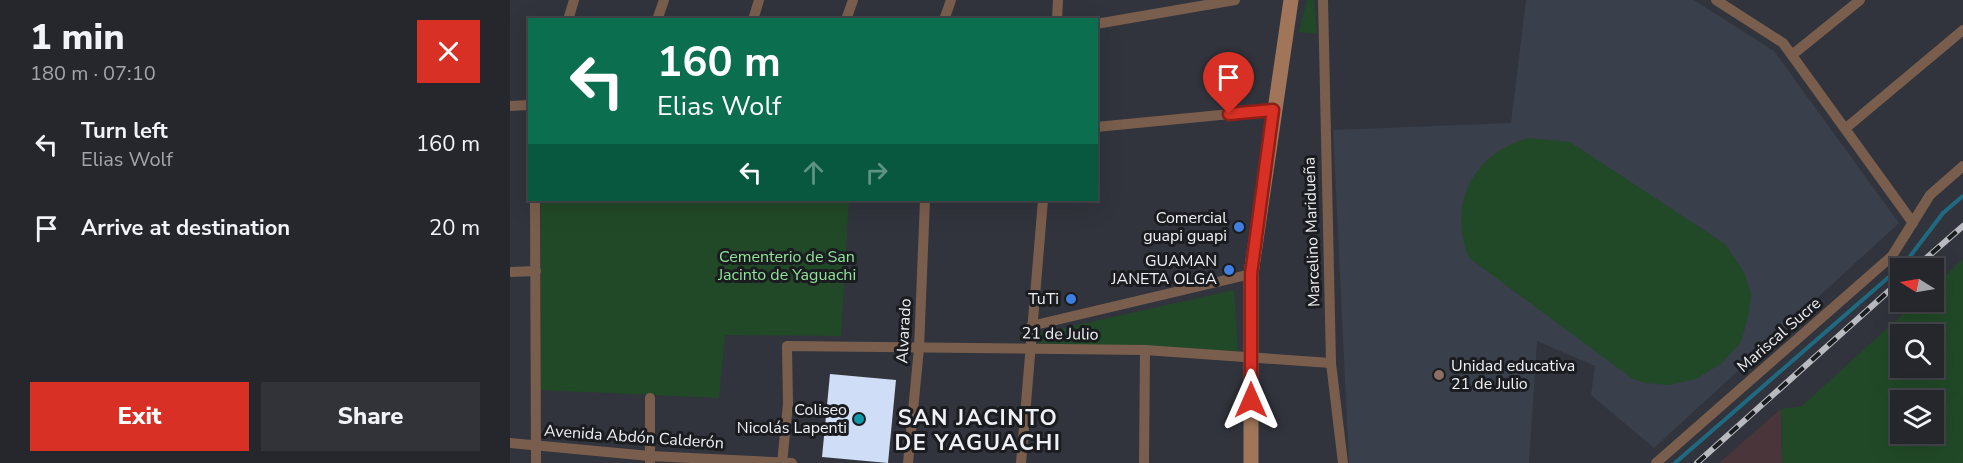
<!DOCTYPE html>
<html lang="en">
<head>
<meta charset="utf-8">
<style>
	body { margin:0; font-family:"Nunito Sans",sans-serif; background:#313339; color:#f1f3f6; height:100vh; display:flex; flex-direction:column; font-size:22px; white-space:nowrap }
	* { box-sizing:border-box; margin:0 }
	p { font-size:20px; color:#a3a5aa }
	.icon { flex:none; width:33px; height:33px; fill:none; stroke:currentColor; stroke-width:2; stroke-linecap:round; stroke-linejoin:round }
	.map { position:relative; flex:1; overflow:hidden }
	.panel { display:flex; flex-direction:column; background:#25272d; width:510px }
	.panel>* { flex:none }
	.guide { position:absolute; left:18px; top:18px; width:570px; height:183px; border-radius:0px; box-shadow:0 6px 24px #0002,0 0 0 2px #424449; background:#0b6e4f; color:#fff; overflow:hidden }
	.needle { width:39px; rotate:281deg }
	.buttons { position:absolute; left:1380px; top:258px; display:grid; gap:12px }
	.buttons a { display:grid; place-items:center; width:54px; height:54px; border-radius:0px; background:#25272d; box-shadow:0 6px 24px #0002,0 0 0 2px #424449; font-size:30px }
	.pin { position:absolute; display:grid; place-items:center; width:51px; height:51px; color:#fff; margin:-62px -26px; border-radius:50% 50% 50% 0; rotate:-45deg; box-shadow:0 0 6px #0007 }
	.pin .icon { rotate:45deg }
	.me { position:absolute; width:66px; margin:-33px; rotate:0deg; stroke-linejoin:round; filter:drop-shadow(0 0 4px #0008) }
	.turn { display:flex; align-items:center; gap:21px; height:126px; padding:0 30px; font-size:27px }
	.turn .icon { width:78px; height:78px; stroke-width:2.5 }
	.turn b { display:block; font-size:42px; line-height:51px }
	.lanes { display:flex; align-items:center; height:57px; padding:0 30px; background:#0003; justify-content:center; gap:30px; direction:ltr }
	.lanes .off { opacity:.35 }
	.round { display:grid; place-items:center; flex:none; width:63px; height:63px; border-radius:0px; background:#313339 }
	.overview { display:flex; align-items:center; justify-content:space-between; height:102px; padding:0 30px }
	h1 { font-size:36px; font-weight:800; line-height:45px }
	.cta { display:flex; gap:12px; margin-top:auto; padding:12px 30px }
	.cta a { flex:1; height:69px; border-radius:0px; background:#d93025; color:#fff; font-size:24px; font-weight:800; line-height:69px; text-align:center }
	.cta a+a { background:#313339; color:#f1f3f6 }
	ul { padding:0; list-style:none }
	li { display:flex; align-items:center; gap:18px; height:84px; padding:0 30px }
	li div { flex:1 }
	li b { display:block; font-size:22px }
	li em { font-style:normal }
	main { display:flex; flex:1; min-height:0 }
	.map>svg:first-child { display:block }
</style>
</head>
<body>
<main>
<section class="panel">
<div class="overview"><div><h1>1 min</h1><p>180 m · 07:10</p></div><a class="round" style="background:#d93025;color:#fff"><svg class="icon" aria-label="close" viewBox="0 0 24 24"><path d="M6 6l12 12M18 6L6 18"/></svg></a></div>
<ul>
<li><svg class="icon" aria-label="left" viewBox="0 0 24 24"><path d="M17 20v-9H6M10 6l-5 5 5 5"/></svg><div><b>Turn left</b><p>Elias Wolf</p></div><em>160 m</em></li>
<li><svg class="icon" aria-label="arrive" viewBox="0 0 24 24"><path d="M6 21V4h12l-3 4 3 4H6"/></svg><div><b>Arrive at destination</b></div><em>20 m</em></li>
</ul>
<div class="cta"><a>Exit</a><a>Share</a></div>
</section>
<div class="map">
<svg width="1453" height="463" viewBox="0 0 1453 463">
	<rect width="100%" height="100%" fill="#31343c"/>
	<polygon fill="#4a363a" points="1271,409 1272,463 1209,463"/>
	<polygon fill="#393f4b" points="1016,0 1184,0 1264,51 1389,223 1144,448 1081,395 1085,366 1027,341 1019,463 839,463 823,130 1001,123"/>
	<g fill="#214927" fill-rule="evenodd">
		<polygon points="797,0 804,0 807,34 789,32"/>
		<path d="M1019 138 1060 142 1215 244 1234 272 1241 294 1238 317 1231 342 1212 363 1186 379 1160 385 1135 383 1123 379 959 258C937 204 963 153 1019 138Z"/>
		<polygon points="31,200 339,200 331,336 215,335 209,398 31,390"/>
		<path d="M1453 259V463H1272L1271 409 1292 406 1406 302H1424V286ZM1424 334V368H1390V334ZM1424 400V434H1390V400Z"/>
		<polygon points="724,290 728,351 528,343 527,334"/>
	</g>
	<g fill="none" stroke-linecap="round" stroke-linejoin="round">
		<polyline stroke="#1f6a81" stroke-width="4" points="1165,463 1395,263 1433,213 1453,196"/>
	</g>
	<polygon fill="#cfddf7" points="320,374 386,380 378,463 312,457"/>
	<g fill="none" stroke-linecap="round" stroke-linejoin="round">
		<g stroke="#7a5e4d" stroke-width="10">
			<polyline points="813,0 821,363 833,463"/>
			<polyline points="1206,0 1273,43 1403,223"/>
			<polyline points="58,20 64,0"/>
			<polyline points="147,20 154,0"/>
			<polyline points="243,20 249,0"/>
			<polyline points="336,20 343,0"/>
			<polyline points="434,20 441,0"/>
			<polyline points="547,20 548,0"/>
			<polyline points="586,24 725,0"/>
			<polyline points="1282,55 1350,0"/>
			<polyline points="0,106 20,105"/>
			<polyline points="586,127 763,110"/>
			<polyline points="1336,128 1453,30"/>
			<polyline points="25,200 26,463"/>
			<polyline points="0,272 26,271"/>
			<polyline points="521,326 741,274"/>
			<polyline points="140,398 140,463"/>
			<polyline points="0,443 140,456 282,463"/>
			<polyline points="272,463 278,404 277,346 635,350 821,363"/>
			<polyline points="398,463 409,348 415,200"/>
			<polyline points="511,463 533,200"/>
			<polyline points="634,463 635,350"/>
			<polyline points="1146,463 1382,256 1420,195 1453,166"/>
		</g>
		<polyline stroke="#a07559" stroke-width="15" points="741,463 741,274 781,0"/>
		<g stroke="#b9bbc1" stroke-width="6">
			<g id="rail">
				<polyline points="1405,268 1453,226"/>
				<polyline points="1187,463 1390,281"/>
			</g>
		</g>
		<use href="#rail" stroke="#1a1c1f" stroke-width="4" stroke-dasharray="11" stroke-linecap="butt"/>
	</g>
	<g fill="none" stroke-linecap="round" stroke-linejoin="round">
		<g stroke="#8d1f18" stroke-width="15">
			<polyline id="route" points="719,114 763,110 741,274 741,400"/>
		</g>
		<use href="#route" stroke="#d93025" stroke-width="10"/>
	</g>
	<g fill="#3f7fe0" stroke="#1a1c1f" stroke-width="2">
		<circle cx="729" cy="227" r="6"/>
		<circle cx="719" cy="270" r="6"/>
		<circle cx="561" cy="299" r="6"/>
	</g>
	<circle fill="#8d6e63" stroke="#1a1c1f" stroke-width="2" cx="929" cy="375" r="6"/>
	<circle fill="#0f9aa8" stroke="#1a1c1f" stroke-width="2" cx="349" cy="419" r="6"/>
	<g text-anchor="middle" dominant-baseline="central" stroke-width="6" stroke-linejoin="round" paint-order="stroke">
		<g font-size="16" fill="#eef0f5" stroke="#1a1c1f" text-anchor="end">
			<text x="717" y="218">Comercial<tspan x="717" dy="18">guapi guapi</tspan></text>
			<text x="707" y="261">GUAMAN<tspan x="707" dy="18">JANETA OLGA</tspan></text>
			<text x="549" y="299">TuTi</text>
			<text x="941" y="366" text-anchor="start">Unidad educativa<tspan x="941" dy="18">21 de Julio</tspan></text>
			<text x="337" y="410">Coliseo<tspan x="337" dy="18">Nicolás Lapenti</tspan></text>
		</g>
		<g font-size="16" fill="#eef0f5" stroke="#1a1c1f">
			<text transform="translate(802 232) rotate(-92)">Marcelino Maridueña</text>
			<text transform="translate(394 331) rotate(-87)">Alvarado</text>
			<text transform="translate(550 334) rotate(1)">21 de Julio</text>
			<text transform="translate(1269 335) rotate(-41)">Mariscal Sucre</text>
			<text transform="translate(124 437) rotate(4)">Avenida Abdón Calderón</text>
		</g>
		<g font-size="16" fill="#92e49b" stroke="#1a1c1f">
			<text x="277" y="257">Cementerio de San<tspan x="277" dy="18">Jacinto de Yaguachi</tspan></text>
		</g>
		<g font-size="22" font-weight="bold" letter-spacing="1.5" fill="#eef0f5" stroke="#1a1c1f">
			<text x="468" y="418">SAN JACINTO<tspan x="468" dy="25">DE YAGUACHI</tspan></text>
		</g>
	</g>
</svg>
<div class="buttons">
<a><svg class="needle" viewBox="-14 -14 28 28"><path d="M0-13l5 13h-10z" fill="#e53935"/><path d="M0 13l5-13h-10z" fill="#a3a5aa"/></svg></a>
<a><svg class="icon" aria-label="search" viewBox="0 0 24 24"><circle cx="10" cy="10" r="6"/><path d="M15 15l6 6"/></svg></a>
<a><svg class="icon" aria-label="layers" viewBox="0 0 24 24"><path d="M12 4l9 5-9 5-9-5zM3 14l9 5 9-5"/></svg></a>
</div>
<div class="pin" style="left:719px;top:114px;background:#d93025"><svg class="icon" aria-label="arrive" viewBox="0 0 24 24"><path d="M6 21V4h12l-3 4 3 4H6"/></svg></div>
<svg class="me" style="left:741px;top:400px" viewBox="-20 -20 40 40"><path d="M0-17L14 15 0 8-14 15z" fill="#d93025" stroke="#fff" stroke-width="4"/></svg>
<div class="guide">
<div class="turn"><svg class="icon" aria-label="left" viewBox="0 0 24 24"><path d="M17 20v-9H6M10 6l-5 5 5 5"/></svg><div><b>160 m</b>Elias Wolf</div></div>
<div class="lanes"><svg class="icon" aria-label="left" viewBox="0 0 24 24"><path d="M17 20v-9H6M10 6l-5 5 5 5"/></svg><svg class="icon off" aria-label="ahead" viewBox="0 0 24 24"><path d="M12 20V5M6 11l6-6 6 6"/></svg><svg class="icon off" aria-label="right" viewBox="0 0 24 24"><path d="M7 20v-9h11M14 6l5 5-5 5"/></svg></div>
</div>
</div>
</main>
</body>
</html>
